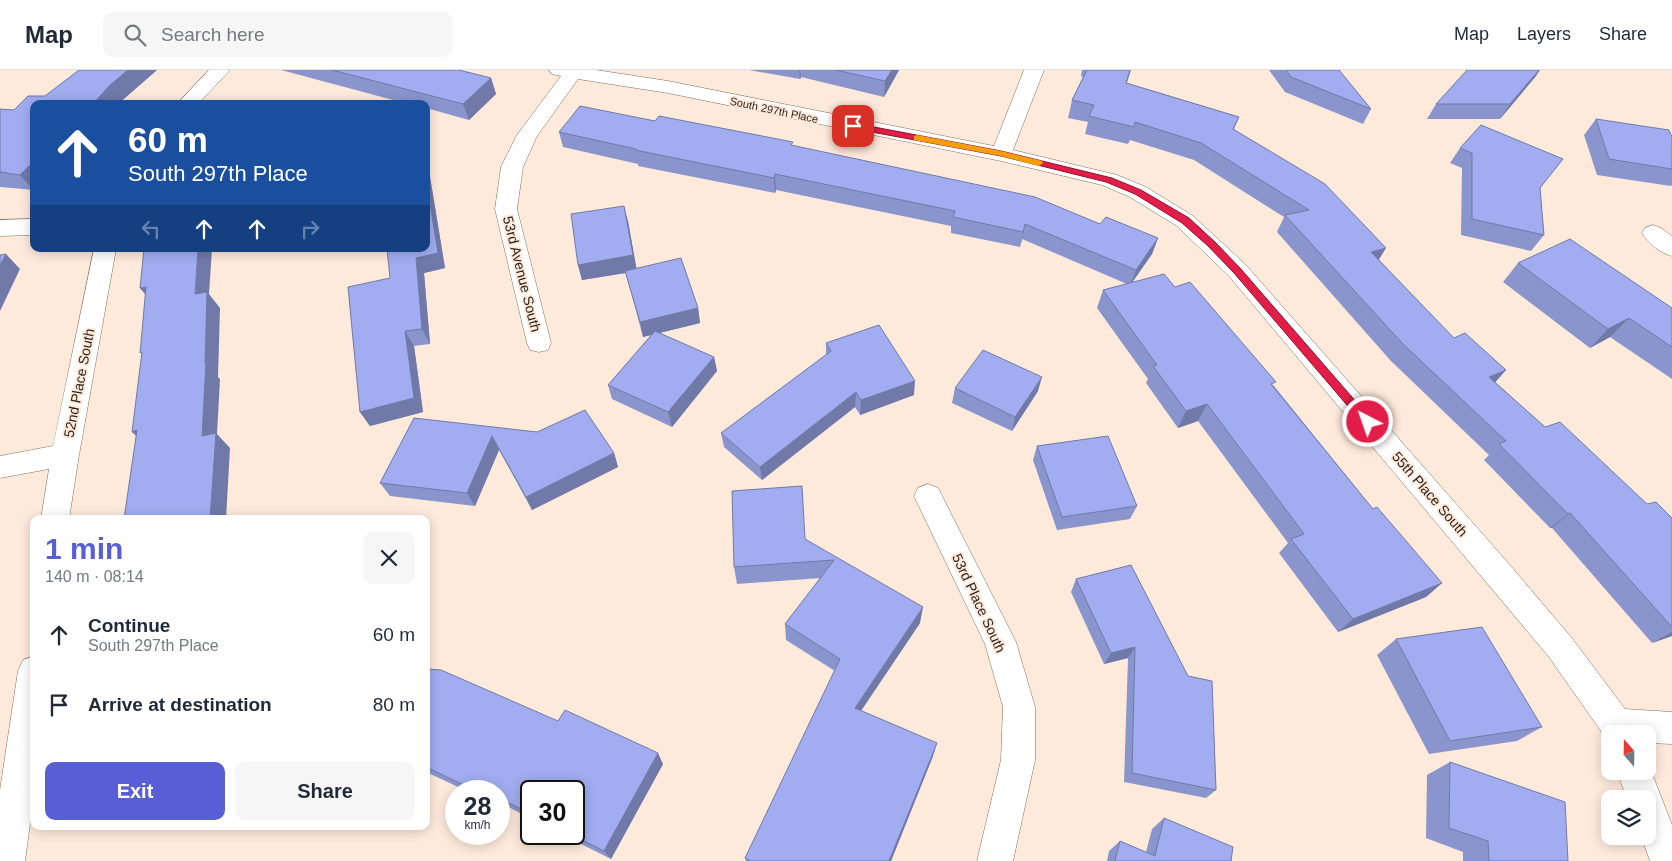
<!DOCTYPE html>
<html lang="en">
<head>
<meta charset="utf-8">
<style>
	body { margin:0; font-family:Helvetica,sans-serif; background:#f6f6f7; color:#1f2937; height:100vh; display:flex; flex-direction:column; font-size:19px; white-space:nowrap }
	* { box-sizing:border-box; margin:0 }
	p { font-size:16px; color:#747a83 }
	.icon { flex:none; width:28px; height:28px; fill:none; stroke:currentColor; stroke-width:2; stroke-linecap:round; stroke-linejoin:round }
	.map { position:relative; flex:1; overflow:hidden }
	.panel { position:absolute; left:30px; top:445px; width:400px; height:315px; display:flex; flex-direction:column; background:#fff; border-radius:10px; box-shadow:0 2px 12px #0003 }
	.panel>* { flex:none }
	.banner { position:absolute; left:30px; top:30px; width:400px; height:152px; border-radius:10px; box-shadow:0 2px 12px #0003; background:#1a4fa0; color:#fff; overflow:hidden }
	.needle { width:32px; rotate:340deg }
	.fabs { position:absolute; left:1601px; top:655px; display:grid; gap:10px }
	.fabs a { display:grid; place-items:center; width:55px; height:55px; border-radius:10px; background:#fff; box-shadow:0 2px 12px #0003; font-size:25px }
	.speed { position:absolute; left:445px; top:710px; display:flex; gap:10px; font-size:25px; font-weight:700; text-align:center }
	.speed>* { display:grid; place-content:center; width:65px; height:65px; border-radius:50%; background:#fff; box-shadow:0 2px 12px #0003; line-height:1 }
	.speed small { font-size:12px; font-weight:400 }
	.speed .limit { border:2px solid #111; border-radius:8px; background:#fff; color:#111 }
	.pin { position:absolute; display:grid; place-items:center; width:42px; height:42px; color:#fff; margin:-21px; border-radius:10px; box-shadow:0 2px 8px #0006 }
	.me { position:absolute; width:55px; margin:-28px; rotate:319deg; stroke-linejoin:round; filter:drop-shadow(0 0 4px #0008) }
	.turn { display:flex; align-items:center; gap:18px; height:105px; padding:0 15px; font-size:22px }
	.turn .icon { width:65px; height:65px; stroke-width:2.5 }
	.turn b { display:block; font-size:35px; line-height:42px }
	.lanes { display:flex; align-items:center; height:48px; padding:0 15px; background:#0003; justify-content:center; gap:25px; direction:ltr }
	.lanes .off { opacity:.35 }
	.round { display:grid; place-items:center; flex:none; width:52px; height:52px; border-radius:10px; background:#f6f6f7 }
	.headline { display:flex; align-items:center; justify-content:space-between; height:85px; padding:0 15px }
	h1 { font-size:30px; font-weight:600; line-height:38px; color:#585ed6 }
	.button { display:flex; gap:10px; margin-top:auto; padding:10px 15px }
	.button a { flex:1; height:58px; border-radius:10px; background:#585ed6; color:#fff; font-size:20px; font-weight:600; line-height:58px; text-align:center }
	.button a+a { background:#f6f6f7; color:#1f2937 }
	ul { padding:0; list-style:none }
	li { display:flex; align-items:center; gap:15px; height:70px; padding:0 15px }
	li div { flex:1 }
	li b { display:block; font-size:19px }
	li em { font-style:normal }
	header { display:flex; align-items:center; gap:30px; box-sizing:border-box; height:70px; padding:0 25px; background:#fff; border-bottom:1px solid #e0e1e3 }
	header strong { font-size:24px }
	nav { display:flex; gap:28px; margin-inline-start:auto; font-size:18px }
	.search { width:350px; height:45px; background:#f6f6f7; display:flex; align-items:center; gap:12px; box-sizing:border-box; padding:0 18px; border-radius:10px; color:#747a83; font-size:19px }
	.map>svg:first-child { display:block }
</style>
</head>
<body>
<header>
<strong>Map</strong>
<div class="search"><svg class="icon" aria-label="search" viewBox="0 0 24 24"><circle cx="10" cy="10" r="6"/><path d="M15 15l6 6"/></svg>Search here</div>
<nav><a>Map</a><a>Layers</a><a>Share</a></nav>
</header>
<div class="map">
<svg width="1672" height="791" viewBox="0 0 1672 791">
	<rect width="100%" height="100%" fill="#feeadb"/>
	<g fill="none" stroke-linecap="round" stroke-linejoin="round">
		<g stroke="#826d5c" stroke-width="1">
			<g id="street">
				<polygon points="209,0 230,0 198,34 177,34"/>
				<polygon points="549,0 596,0 668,11 994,76 1024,0 1044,0 1013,80 1117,105 1146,117 1193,146 1245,194 1509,494 1571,567 1625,639 1672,642 1672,674 1648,673 1648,664 1610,664 1610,676 1608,676 1603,664 1549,587 1229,206 1177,156 1130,127 1102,115 1001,91 668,23 578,9 537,66 523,97 517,139 551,273 548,280 539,282 530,280 527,273 495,139 501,97 517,65 561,6 552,4"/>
				<polygon points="34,149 34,165 0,166 0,150"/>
				<path d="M1653 155 1661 158 1672 166V186C1660 183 1648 173 1642 163L1645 158Z"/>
				<polygon points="94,179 116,179 79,385 69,449 41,449 49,399 0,408 0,386 53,376"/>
				<polygon points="928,414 938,418 1016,572 1035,637 1035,690 1013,791 977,791 1001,690 1003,637 985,574 914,426 918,418"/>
				<polygon points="34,586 34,724 25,791 0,791 0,720 18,601 23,590"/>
				<polygon points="1648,693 1672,755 1672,791 1650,791 1641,766 1648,766 1648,729 1627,729 1617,701 1648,701"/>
			</g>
		</g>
		<use href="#street" fill="#fff" fill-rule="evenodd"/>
	</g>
	<g fill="#8a95ce">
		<polygon points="79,0 157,0 120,32 34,34 34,120 0,117 0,39 14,40 45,26"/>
		<polygon points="281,0 459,0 491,8 496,24 469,50 426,38 426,34 408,34"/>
		<polygon points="749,0 899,0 884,27 801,7 800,9"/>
		<polygon points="1082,0 1131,0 1127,13 1239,47 1234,59 1379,190 1495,312 1545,357 1647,434 1672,448 1672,566 1652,573 1552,458 1550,458 1484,390 1489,385 1391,291 1277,162 1284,147 1194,90 1130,70 1128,74 1085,64 1088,52 1068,48 1072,30 1083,7 1081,6"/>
		<polygon points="1269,0 1339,0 1371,39 1363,54 1285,22"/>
		<polygon points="1536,6 1500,49 1427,49 1436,34"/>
		<polygon points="1596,49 1672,99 1672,115 1671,116 1597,105 1584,65"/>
		<polygon points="655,51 793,76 1158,168 1152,184 1132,213 1175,217 1274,316 1373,439 1442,513 1426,527 1338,562 1279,483 1288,473 1198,351 1178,358 1146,313 1148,309 1097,238 1103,220 1127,214 1022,169 1020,177 951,163 951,156 776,120 775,123 638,96 638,94 563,77 559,62"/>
		<polygon points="1481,55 1540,118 1544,165 1531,181 1461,165 1462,98 1450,93 1460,78"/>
		<polygon points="430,107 445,198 424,203 430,274 414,276 423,342 370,356 360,342 390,208"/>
		<polygon points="628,151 636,198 698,238 700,253 659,263 714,287 717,301 672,357 612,329 608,315 651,265 643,267 626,203 582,210 578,195"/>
		<polygon points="1518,193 1672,238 1672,309 1610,267 1590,278 1503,212"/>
		<polygon points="826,273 914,325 860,345 855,337 762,410 724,377 721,363 826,285"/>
		<polygon points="955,318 1038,321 1012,361 952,333"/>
		<polygon points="414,348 614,383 618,397 532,440 499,380 475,436 390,426 380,413"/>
		<polygon points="1037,376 1137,436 1130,449 1057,460 1033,390"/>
		<polygon points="805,469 920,553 861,641 933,686 891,791 746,791 745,788 835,601 786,570 785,554 821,508 737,514 734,497"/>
		<polygon points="1131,495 1216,720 1206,728 1124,712 1128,588 1104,594 1071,522 1076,509"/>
		<polygon points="1396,569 1542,657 1517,671 1429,684 1377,585"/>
		<polygon points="426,599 663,694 611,789 561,764 574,764 531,721 531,749 499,732 499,721 467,721 426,702"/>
		<polygon points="1450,692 1568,791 1463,791 1463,782 1426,768 1427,705"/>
		<polygon points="1164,748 1231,791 1107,791 1109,781 1120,771 1146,782 1152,759"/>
	</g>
	<g fill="#7179a8">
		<polygon points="128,0 157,0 118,34 93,34 109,16"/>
		<polygon points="799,0 800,0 801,7 800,9"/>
		<polygon points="892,0 899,0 884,27 885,11"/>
		<polygon points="1539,0 1540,0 1536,6 1500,49 1510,34"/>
		<polygon points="491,8 496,24 469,50 463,34"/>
		<polygon points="34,91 34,120 20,105"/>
		<polygon points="426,97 430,107 445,198 424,203 430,274 422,259 416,188 426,109"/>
		<polygon points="775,104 776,120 775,123 774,108"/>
		<polygon points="624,136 628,151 637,201 582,210 578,195"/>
		<polygon points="1025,154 1022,169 1020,177 1023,162"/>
		<polygon points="1158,168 1152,184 1130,215 1136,200"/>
		<polygon points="1386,178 1375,196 1371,182"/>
		<polygon points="198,179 212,179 209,224 220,238 218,307 220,309 217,364 230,378 226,449 210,449 202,366 205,293 195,224"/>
		<polygon points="6,184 20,199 0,241 0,195"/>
		<polygon points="146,217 154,235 140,218"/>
		<polygon points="698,238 700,253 643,267 640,252"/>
		<polygon points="1629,248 1610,267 1590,278 1608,259"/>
		<polygon points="405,261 414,276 423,342 370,356 360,342"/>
		<polygon points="714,287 717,301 672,357 668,342"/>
		<polygon points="1506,300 1492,316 1489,307"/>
		<polygon points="1042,307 1038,321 1012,361 1015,347"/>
		<polygon points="915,311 914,325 860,345 861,330"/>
		<polygon points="856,322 855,337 762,410 760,397"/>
		<polygon points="1207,334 1198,351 1178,358 1186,341"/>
		<polygon points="137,360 148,377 132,362"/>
		<polygon points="492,366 499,380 475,436 467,423"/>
		<polygon points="614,383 618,397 532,440 526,427"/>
		<polygon points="1570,443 1552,458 1550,458 1568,444"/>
		<polygon points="1442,513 1426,527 1338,562 1353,549"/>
		<polygon points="923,537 920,553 854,651 855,638"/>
		<polygon points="1672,562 1672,566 1652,573"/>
		<polygon points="1135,577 1128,588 1104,594 1111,583"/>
		<polygon points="937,673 933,686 891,791 889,791"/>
		<polygon points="658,683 663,694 611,789 604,781"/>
		<polygon points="474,716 480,721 474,721 472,719"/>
	</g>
	<g fill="#a1adf0" stroke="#7179a8">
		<polygon points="79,0 128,0 109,16 93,34 34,34 34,91 20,105 0,102 0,39 14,40 28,26 45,26"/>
		<polygon points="332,0 459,0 491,8 463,34"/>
		<polygon points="836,0 892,0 885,11"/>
		<polygon points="1087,0 1130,0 1126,13 1239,47 1233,59 1325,114 1386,178 1371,182 1454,268 1465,263 1506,300 1489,307 1545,357 1560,352 1647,434 1656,432 1672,448 1672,557 1570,443 1568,444 1499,374 1506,371 1403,274 1285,145 1309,140 1201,73 1135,52 1134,57 1089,46 1094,35 1072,30"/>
		<polygon points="1286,0 1339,0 1371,39 1291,7"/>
		<polygon points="1467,0 1539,0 1510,34 1436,34"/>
		<polygon points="580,36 655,51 659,46 793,72 791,75 1035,127 1100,154 1106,147 1158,168 1136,200 1025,154 1023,162 953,147 955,141 775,104 774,108 635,80 636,79 559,62"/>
		<polygon points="1596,49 1669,60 1672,67 1672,99 1609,89"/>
		<polygon points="1481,55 1563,89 1540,118 1544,165 1472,149 1472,83 1460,78"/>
		<polygon points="426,109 438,183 416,188 422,259 405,261 414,328 360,342 348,217 390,208 387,179 426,179"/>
		<polygon points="624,136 633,185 578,195 571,144"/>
		<polygon points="1570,169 1672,238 1672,277 1629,248 1608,259 1518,193"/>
		<polygon points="144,179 198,179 195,224 207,222 205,293 206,292 202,366 216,363 210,449 124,449 137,360 132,362 142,282 140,283 146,217 140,218"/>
		<polygon points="6,184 0,195 0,185"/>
		<polygon points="681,188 698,238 640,252 625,201"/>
		<polygon points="1164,204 1175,217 1190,212 1276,312 1271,314 1373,439 1377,437 1442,513 1353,549 1291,469 1304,464 1207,334 1186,341 1153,296 1157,295 1103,220"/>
		<polygon points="879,255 915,311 861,330 856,322 760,397 721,363 831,281 826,273"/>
		<polygon points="655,261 714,287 668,342 608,315"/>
		<polygon points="983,280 1042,307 1015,347 955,318"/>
		<polygon points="585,340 614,383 526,427 492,366 467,423 380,413 414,348 537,362"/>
		<polygon points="1108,366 1137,436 1062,447 1037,376"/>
		<polygon points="802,416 805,469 923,537 855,638 937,673 889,791 751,791 745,788 840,589 785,554 834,490 734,497 732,421"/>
		<polygon points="1131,495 1188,606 1212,611 1216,720 1132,703 1135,577 1111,583 1076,509"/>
		<polygon points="1482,557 1542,657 1450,671 1396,569"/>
		<polygon points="426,599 441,600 558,651 565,640 658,683 604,781 570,764 574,764 574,721 531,721 531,744 499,728 499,721 485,721 474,716 472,719 426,697"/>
		<polygon points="1450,692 1565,732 1568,791 1489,791 1488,771 1449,758"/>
		<polygon points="1164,748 1233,777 1231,791 1115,791 1120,771 1155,786"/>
	</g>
	<polygon fill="#e11d48" stroke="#92132f" points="853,53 1001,81 1112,108 1141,120 1189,148 1215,172 1240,198 1371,349 1373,352 1371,355 1364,355 1234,203 1208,176 1182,153 1135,124 1106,112 1001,86 850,58 849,56"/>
	<polygon fill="#f59e0b" points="917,65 1001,81 1042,91 1043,93 1039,96 1001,86 914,70 914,66"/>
	<g text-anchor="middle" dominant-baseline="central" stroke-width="4" stroke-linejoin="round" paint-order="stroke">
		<g font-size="11" fill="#281f19" stroke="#feeadb">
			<text transform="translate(774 40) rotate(12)">South 297th Place</text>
		</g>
		<g font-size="14" fill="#281f19" stroke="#feeadb">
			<text transform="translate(522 204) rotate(76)">53rd Avenue South</text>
			<text transform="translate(79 313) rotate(-79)">52nd Place South</text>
			<text transform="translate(1430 424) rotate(49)">55th Place South</text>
			<text transform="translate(979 533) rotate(65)">53rd Place South</text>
		</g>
	</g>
</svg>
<div class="fabs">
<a><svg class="needle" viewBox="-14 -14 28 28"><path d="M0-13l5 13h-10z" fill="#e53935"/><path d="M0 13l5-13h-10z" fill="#747a83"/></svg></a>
<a><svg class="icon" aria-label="layers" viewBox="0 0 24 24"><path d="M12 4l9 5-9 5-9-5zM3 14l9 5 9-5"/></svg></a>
</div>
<div class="speed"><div>28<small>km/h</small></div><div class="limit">30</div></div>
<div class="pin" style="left:853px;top:56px;background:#d93025"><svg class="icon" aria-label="arrive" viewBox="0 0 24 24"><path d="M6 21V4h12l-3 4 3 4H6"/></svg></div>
<svg class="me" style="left:1368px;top:352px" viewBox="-20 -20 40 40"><circle r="17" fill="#e11d48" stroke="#fff" stroke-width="3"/><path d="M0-11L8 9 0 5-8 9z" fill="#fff"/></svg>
<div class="banner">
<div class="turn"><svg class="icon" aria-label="ahead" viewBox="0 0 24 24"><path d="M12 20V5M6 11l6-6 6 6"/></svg><div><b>60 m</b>South 297th Place</div></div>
<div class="lanes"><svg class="icon off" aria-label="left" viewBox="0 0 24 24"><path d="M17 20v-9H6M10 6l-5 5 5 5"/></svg><svg class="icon" aria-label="ahead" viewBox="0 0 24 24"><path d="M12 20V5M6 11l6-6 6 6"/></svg><svg class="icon" aria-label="ahead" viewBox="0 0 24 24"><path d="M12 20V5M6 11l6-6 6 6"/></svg><svg class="icon off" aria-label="right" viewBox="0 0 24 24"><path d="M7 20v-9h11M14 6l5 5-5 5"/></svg></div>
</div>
<section class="panel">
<div class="headline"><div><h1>1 min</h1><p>140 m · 08:14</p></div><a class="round"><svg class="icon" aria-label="close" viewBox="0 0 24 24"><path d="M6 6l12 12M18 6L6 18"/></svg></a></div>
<ul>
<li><svg class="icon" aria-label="ahead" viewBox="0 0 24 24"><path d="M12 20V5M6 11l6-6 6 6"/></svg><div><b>Continue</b><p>South 297th Place</p></div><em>60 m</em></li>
<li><svg class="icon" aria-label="arrive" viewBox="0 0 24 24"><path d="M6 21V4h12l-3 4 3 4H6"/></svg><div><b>Arrive at destination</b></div><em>80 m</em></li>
</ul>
<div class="button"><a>Exit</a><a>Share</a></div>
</section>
</div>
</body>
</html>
